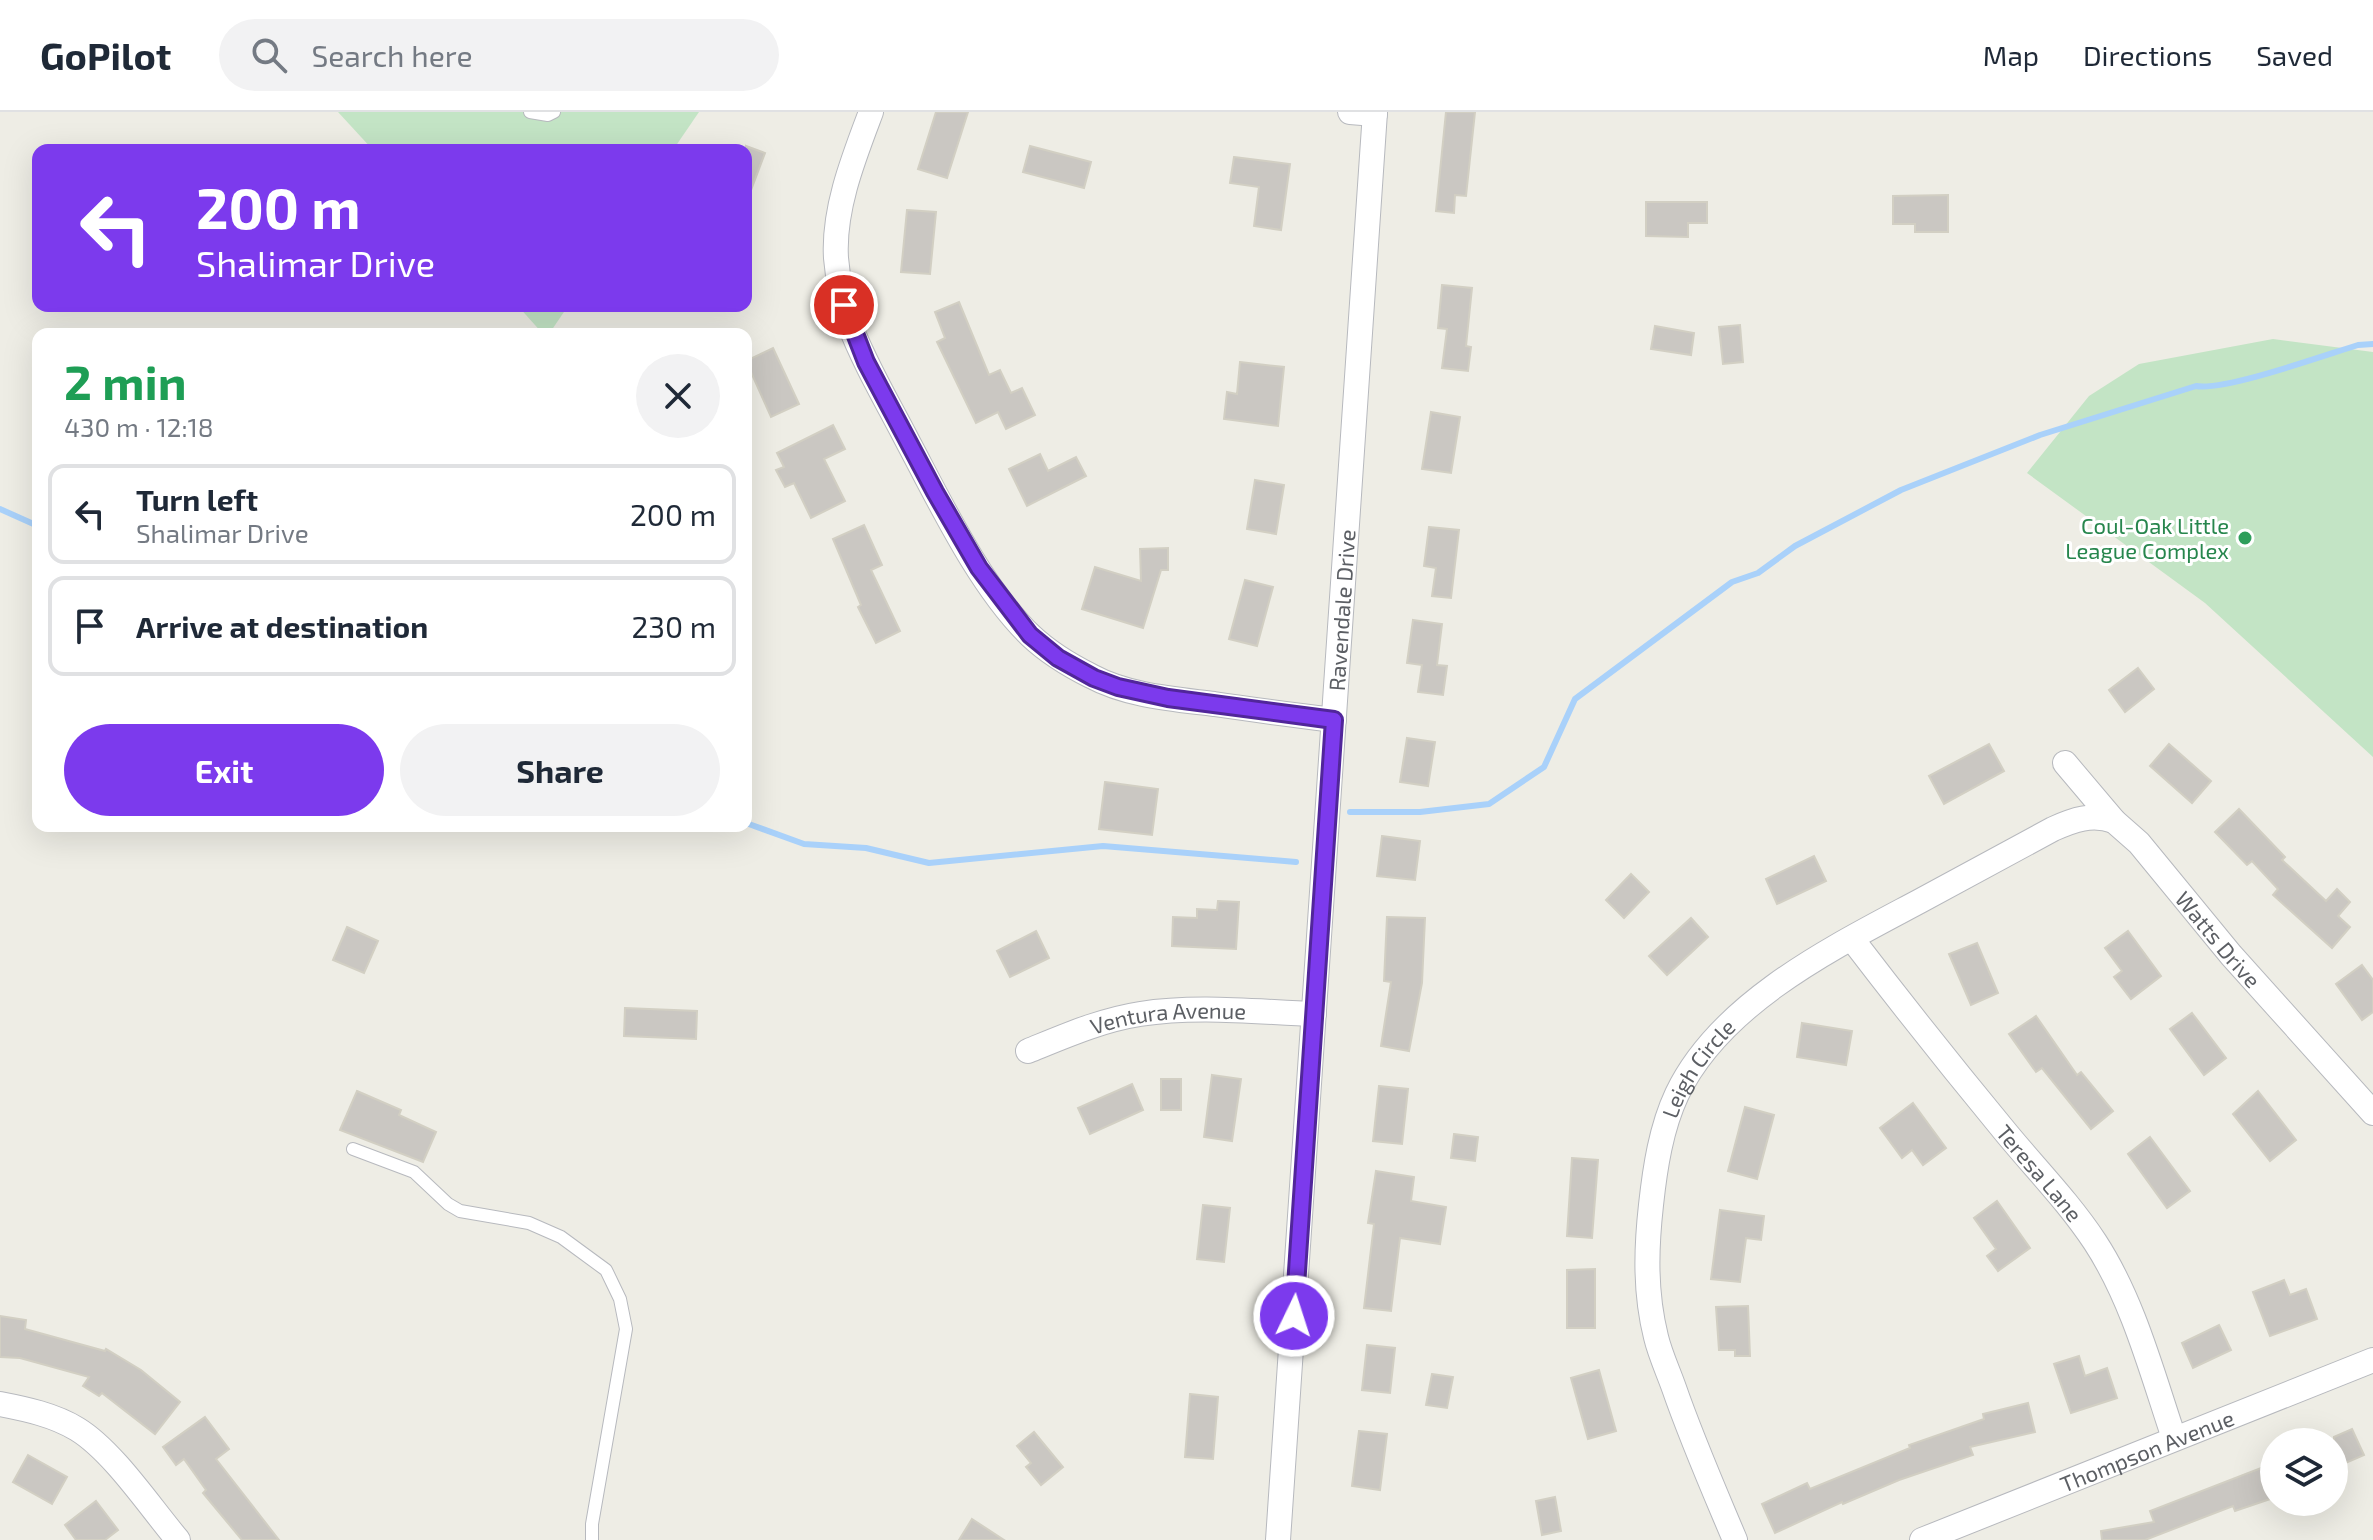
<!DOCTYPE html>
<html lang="en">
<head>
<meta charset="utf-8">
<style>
	body { margin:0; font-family:"Exo 2",sans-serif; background:#f2f2f3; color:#1f2937; height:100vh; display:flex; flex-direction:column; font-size:30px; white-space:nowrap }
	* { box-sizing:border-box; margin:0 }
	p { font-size:26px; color:#747a83 }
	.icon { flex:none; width:44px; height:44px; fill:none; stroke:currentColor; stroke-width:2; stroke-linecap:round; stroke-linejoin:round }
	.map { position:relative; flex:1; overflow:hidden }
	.drawer { position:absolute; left:32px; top:216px; width:720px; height:504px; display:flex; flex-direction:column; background:#fff; border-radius:16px; box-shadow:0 8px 32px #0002 }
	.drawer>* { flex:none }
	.guide { position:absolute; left:32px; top:32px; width:720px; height:168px; border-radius:16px; box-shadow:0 8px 32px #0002; background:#7c3aed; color:#fff; overflow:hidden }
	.controls { position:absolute; left:2260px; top:1316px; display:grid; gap:16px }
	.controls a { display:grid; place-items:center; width:88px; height:88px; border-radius:50%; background:#fff; box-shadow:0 8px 32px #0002; font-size:40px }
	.pin { position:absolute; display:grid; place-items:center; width:68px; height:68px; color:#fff; margin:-34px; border:4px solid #fff; border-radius:50%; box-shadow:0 2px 8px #0007 }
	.me { position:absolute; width:88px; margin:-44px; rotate:4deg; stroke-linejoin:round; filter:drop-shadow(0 0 6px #0008) }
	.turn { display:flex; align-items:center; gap:28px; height:168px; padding:0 32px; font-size:36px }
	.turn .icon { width:104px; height:104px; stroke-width:2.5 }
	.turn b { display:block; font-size:56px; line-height:68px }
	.round { display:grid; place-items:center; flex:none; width:84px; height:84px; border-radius:42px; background:#f2f2f3 }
	.overview { display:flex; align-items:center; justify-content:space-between; height:136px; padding:0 32px }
	h1 { font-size:48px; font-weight:700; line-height:60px; color:#1e9e55 }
	.cta { display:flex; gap:16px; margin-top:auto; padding:16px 32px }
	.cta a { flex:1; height:92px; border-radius:48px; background:#7c3aed; color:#fff; font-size:32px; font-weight:700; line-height:92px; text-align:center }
	.cta a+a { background:#f2f2f3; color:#1f2937 }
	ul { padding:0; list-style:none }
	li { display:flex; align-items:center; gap:24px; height:100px; margin:0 16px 12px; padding:0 16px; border:4px solid #e0e1e3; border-radius:16px }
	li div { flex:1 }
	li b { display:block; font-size:30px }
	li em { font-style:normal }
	header { display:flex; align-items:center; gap:48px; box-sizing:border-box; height:112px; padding:0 40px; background:#fff; border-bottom:2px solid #e0e1e3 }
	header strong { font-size:38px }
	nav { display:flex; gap:44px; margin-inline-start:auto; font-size:28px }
	.search { width:560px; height:72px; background:#f2f2f3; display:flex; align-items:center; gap:20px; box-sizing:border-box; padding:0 28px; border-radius:44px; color:#747a83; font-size:30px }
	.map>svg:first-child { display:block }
</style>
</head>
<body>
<header>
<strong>GoPilot</strong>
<div class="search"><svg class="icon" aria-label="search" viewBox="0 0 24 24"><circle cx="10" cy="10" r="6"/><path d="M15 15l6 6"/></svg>Search here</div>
<nav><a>Map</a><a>Directions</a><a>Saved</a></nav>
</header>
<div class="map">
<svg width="2373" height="1428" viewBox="0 0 2373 1428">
	<rect width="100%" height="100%" fill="#eeede5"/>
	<g fill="#c3e4c5">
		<polygon points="338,0 699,0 673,38 373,38"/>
		<polygon points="518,194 568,194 549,222 543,222"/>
		<polygon points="2273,227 2373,240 2373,645 2205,491 2027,361 2089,284 2139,252"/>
	</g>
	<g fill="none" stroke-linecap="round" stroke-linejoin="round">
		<g stroke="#a9d1fa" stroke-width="6">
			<polyline points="0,397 38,414"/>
			<path d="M1350 700H1420L1489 692 1544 655 1575 587 1732 470 1758 461 1795 434 1901 378 2040 323 2196 274C2225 279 2325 243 2358 233L2373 232"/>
			<polyline points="746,711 804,732 866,736 929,751 1103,734 1296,750"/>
		</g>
	</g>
	<g fill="#cac7c2" stroke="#d2cfc3" stroke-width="2">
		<polygon points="936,0 968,0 947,66 918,57"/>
		<polygon points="1446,0 1475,0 1466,84 1455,83 1454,101 1436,99"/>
		<polygon points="746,34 765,41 748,86 746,86"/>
		<polygon points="1030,34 1091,50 1084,76 1023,60"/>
		<polygon points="1234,45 1290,52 1281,118 1254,114 1259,75 1230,71"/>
		<polygon points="1948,83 1948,120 1915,120 1915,112 1893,112 1893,84"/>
		<polygon points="1646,90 1707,90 1707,111 1688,111 1688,125 1646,124"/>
		<polygon points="907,98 936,100 930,162 901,160"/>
		<polygon points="1442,173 1472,176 1466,234 1471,235 1468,259 1442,256 1447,217 1438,216"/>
		<polygon points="959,190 989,263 1000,258 1011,281 1022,276 1035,303 1006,317 998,300 976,311 937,230 945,226 935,200"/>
		<polygon points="1740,213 1743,250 1723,252 1719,215"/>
		<polygon points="1655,214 1694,221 1691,243 1651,237"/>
		<polygon points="773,236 799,292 771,305 746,249"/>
		<polygon points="1240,250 1284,255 1278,314 1224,307 1227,280 1237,282"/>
		<polygon points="1431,300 1460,305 1451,361 1422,357"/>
		<polygon points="833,313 845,337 824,347 845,389 811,406 794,371 785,375 776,358 784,355 777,341"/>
		<polygon points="1040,342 1048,359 1076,345 1086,364 1027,394 1009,357"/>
		<polygon points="1255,368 1284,373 1276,422 1247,417"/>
		<polygon points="864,413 882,453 871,458 900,519 876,531 858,495 861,493 833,427"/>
		<polygon points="1429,415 1459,418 1451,486 1432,484 1436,456 1424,454"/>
		<polygon points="1168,436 1168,458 1161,458 1143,516 1082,497 1095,455 1141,469 1140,437"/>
		<polygon points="1245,468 1273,475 1257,534 1229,527"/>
		<polygon points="1413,508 1442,512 1437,553 1447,554 1443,583 1418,580 1422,553 1407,551"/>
		<polygon points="2138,556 2154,577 2125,600 2109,578"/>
		<polygon points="1407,626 1435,630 1428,674 1400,670"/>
		<polygon points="1989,632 2004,659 1944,692 1929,664"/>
		<polygon points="2169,632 2211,669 2192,691 2150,654"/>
		<polygon points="1105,670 1158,677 1152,723 1099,717"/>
		<polygon points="2239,697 2285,745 2282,748 2326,789 2337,777 2350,790 2338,804 2350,815 2332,836 2273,783 2278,777 2252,749 2247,753 2215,720"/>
		<polygon points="1382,724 1420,729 1415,768 1377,764"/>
		<polygon points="1814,744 1826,769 1777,792 1766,767"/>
		<polygon points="1631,762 1649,780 1624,806 1606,788"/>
		<polygon points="1218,789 1239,790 1236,837 1172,834 1173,805 1197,806 1197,797 1217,798"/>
		<polygon points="1387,805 1425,806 1422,871 1409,939 1381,934 1391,870 1384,869"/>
		<polygon points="1691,806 1708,825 1667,863 1649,844"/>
		<polygon points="347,815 378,829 364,861 333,848"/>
		<polygon points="1036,819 1049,846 1010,865 997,839"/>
		<polygon points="2128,819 2161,864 2131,887 2114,865 2122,859 2105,836"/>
		<polygon points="1977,831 1998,881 1971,893 1949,842"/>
		<polygon points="2362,853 2373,868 2373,900 2362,908 2336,872"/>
		<polygon points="625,896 697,899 696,927 624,924"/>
		<polygon points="2192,901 2226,946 2204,963 2170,917"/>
		<polygon points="2036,904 2077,963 2081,960 2113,999 2091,1017 2042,956 2036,960 2009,922"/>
		<polygon points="1802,911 1852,919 1846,953 1797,945"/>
		<polygon points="1212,963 1241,967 1232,1029 1204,1025"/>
		<rect x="1161" y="967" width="20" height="31"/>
		<polygon points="1132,972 1143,998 1090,1022 1078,996"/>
		<polygon points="1379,974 1408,977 1402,1032 1373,1029"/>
		<polygon points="357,979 401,998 399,1003 436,1020 423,1050 340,1018"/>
		<polygon points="2258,979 2296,1028 2270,1049 2233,1002"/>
		<polygon points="1913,991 1946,1036 1923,1053 1912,1038 1902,1046 1880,1016"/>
		<polygon points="1745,995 1774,1003 1757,1067 1728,1059"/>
		<polygon points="1454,1022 1478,1025 1475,1049 1451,1046"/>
		<polygon points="2150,1025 2190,1079 2167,1096 2128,1042"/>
		<polygon points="1572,1046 1598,1048 1592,1126 1567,1124"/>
		<polygon points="1376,1059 1414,1065 1411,1089 1446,1095 1440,1132 1400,1126 1391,1199 1364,1196 1374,1112 1368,1111"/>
		<polygon points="1997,1089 2030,1136 1998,1159 1987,1144 1996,1137 1974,1106"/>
		<polygon points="1203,1093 1230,1096 1224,1150 1197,1147"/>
		<polygon points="1720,1098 1764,1104 1761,1128 1746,1126 1740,1170 1711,1167"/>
		<polygon points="1595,1157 1595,1216 1567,1216 1567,1158"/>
		<polygon points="2284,1168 2290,1183 2306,1177 2317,1207 2270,1224 2253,1180"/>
		<polygon points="1748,1194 1750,1244 1735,1244 1735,1238 1719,1238 1716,1195"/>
		<polygon points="0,1204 26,1208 25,1217 105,1239 106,1237 141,1258 180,1290 155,1322 102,1281 99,1284 83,1274 89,1265 20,1246 0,1245"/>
		<polygon points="2219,1213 2231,1238 2193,1256 2182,1231"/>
		<polygon points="1367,1233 1395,1236 1390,1281 1362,1278"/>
		<polygon points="2079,1244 2085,1264 2107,1256 2117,1286 2071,1301 2054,1252"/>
		<polygon points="1599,1258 1616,1319 1588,1327 1571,1266"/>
		<polygon points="1432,1262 1453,1265 1447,1296 1426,1293"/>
		<polygon points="1190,1282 1218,1285 1213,1347 1185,1345"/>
		<polygon points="2028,1291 2035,1320 1970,1335 1973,1343 1899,1368 1843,1392 1842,1390 1775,1421 1762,1392 1807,1371 1810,1377 1910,1336 1909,1333 1984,1307 1983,1302"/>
		<polygon points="205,1305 229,1337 216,1347 279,1428 242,1428 203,1381 206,1378 184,1347 176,1353 163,1335"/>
		<polygon points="2352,1317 2364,1343 2334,1356 2334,1325"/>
		<polygon points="1359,1319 1387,1322 1380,1378 1352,1374"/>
		<polygon points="1034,1320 1063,1355 1041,1373 1026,1355 1031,1351 1017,1334"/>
		<polygon points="28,1343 67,1365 52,1392 13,1370"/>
		<polygon points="2274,1351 2274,1371 2269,1373 2273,1386 2235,1399 2233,1394 2145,1428 2102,1428 2101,1419 2154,1410 2150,1399"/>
		<polygon points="1555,1385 1561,1419 1542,1423 1536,1389"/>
		<polygon points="96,1389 118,1418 105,1428 76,1428 65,1413"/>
		<polygon points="972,1407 1004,1428 959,1428"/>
	</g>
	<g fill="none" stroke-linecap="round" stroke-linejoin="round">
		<g stroke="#b7b9be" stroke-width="14">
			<g id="service">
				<polyline points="530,0 548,3 554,0"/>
				<polyline points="353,1037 414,1060 448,1092 460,1099 529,1111 561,1125 606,1158 620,1187 626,1217 592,1412 592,1428"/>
			</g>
		</g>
		<g stroke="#b7b9be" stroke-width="26">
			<g id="minor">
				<path d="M871 0C854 45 833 97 836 146 838 168 842 190 849 211 865 253 888 291 908 330 941 392 981 476 1031 524 1049 541 1069 553 1091 564 1128 584 1174 587 1214 592 1254 598 1294 603 1334 608"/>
				<polyline points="1350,0 1375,2"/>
				<path id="s1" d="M2065 651 2114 709 2139 731 2231 843 2373 1001"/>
				<path id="s2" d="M1852 827C1901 891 1951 954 2003 1017 2033 1054 2068 1089 2095 1130 2133 1188 2152 1261 2174 1326"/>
				<path id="s3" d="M1028 939C1065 924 1101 908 1140 902 1197 893 1257 900 1314 902"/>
				<path d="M0 1292C26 1297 54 1303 77 1317 113 1339 150 1395 178 1428"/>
				<path id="s4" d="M1278 1428 1375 0"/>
				<path id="s5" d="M1735 1428C1714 1378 1692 1328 1674 1276 1668 1259 1660 1242 1656 1225 1645 1181 1646 1138 1651 1093 1655 1056 1661 1016 1677 982 1721 890 1834 835 1920 789 1964 765 2008 741 2053 717 2073 708 2092 701 2114 709"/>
				<path id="s6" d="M1922 1428 2373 1248"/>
			</g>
		</g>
		<use href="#service" stroke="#fff" stroke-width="12"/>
		<use href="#minor" stroke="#fff" stroke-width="24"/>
	</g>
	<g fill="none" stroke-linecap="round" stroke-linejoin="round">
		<g stroke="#51269a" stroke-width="20">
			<polyline id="route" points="844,193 866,250 935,380 979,456 1030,523 1058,546 1094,566 1118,575 1168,586 1334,608 1294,1204"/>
		</g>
		<use href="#route" stroke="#7c3aed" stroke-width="14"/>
	</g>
	<circle fill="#2e9e5b" stroke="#fff" stroke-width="3" cx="2245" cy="426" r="8"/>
	<g text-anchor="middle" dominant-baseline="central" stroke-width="6" stroke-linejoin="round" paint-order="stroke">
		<g font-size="22" fill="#27864d" stroke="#fff" text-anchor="end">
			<text x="2229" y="413">Coul-Oak Little<tspan x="2229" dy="25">League Complex</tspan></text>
		</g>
		<g font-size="22" fill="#5c5f64" stroke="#fff">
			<text stroke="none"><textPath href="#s4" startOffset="932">Ravendale Drive</textPath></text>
			<text stroke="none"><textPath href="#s1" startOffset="234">Watts Drive</textPath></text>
			<text stroke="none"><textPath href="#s3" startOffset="146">Ventura Avenue</textPath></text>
			<text stroke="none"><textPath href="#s5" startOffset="498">Leigh Circle</textPath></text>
			<text stroke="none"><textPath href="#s2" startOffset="300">Teresa Lane</textPath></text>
			<text stroke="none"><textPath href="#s6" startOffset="242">Thompson Avenue</textPath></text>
		</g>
	</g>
</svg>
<div class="controls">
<a><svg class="icon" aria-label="layers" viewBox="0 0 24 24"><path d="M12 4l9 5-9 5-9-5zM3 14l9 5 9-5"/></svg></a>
</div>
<div class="pin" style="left:844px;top:193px;background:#d93025"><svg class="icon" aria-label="arrive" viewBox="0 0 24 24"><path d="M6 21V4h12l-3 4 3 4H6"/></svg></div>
<svg class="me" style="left:1294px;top:1204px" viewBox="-20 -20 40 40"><circle r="17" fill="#7c3aed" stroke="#fff" stroke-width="3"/><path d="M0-11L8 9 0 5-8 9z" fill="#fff"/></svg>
<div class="guide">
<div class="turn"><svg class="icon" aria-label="left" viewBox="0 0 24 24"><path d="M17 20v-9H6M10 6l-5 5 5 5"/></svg><div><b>200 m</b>Shalimar Drive</div></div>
</div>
<section class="drawer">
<div class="overview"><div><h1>2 min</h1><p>430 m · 12:18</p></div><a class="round"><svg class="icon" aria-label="close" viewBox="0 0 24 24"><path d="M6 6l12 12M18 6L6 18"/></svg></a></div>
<ul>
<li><svg class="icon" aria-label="left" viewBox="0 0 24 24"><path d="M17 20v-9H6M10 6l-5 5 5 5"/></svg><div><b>Turn left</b><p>Shalimar Drive</p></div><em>200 m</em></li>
<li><svg class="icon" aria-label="arrive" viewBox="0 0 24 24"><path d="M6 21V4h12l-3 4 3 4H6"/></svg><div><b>Arrive at destination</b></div><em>230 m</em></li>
</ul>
<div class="cta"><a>Exit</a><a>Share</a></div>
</section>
</div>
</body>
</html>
